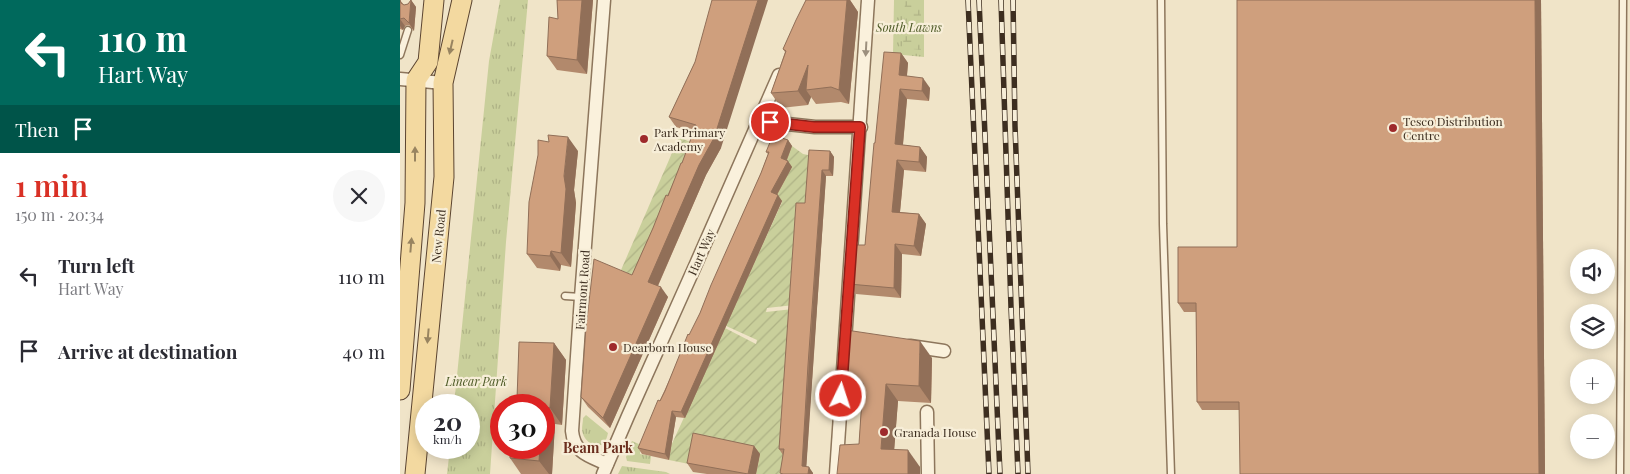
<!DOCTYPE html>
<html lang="en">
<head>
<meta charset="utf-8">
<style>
	body { margin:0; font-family:"Playfair Display",serif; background:#f7f7f7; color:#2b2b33; height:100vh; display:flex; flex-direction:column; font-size:19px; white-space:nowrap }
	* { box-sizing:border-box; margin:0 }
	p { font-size:16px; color:#7c7c81 }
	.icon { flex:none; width:28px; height:28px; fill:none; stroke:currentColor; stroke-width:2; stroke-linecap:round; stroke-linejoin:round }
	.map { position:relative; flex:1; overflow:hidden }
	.panel { display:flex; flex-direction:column; background:#fff; width:400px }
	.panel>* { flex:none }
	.hud { background:#00695c; color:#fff; overflow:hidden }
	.buttons { position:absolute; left:1170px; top:249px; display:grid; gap:10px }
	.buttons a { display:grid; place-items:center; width:45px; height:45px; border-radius:50%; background:#fff; box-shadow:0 2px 12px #0003; font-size:25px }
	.speed { position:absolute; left:15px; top:394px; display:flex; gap:10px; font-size:25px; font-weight:700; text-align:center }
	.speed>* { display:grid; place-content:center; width:65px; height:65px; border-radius:50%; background:#fff; box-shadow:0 2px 12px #0003; line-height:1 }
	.speed small { font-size:12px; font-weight:400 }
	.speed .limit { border:8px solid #d22; background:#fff; color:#111 }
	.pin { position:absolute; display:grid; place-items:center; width:42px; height:42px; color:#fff; margin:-21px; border:2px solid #fff; border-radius:50%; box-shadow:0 1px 5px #0007 }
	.me { position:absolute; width:55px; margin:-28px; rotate:4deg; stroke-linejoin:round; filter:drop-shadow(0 0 4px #0008) }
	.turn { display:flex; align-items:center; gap:18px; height:105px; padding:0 15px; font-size:22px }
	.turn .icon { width:65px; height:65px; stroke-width:2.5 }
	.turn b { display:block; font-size:35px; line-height:42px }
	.then { display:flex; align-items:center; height:48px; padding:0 15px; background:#0003; gap:10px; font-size:19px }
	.round { display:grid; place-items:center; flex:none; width:52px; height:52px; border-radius:26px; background:#f7f7f7 }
	.head { display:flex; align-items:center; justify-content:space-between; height:85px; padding:0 15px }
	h1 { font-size:30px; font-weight:600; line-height:38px; color:#d93025 }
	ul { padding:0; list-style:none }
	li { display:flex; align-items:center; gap:15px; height:75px; padding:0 15px }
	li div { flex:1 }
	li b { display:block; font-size:19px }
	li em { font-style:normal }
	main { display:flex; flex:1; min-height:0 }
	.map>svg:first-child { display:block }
</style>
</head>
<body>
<main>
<section class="panel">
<div class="hud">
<div class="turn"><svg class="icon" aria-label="left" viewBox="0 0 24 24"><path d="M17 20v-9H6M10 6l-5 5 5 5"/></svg><div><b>110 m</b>Hart Way</div></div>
<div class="then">Then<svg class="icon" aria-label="arrive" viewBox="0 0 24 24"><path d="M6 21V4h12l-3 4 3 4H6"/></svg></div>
</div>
<div class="head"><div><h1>1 min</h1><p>150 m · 20:34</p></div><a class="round"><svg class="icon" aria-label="close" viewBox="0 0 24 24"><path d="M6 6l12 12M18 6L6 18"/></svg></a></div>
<ul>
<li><svg class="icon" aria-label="left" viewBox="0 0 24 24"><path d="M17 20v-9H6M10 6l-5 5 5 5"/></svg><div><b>Turn left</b><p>Hart Way</p></div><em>110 m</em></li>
<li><svg class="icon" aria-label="arrive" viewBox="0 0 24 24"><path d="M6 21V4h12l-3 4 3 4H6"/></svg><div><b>Arrive at destination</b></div><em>40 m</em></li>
</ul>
</section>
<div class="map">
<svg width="1230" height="474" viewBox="0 0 1230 474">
	<defs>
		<pattern id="grass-tufts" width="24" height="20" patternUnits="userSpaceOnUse" patternTransform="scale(1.25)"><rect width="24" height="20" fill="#c9cf9b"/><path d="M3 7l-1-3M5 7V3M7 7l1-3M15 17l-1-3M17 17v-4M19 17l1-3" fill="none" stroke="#aeb285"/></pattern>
		<pattern id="wetland-marsh" width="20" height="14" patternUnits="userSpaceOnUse" patternTransform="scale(1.25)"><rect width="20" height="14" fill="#c9cf9b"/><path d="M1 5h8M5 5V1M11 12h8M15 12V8" fill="none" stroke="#aeb285"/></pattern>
		<pattern id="garden-furrows" width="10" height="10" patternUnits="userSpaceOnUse" patternTransform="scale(1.25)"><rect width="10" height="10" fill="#c9cf9b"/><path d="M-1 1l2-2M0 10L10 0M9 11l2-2" fill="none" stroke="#aeb285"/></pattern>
	</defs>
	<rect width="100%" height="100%" fill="#f0e4c8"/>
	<g fill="url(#grass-tufts)">
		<polygon points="100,0 128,0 106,242 90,474 47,474 50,448 69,448 69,405 54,405 89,61"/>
		<polygon points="494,0 524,0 524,57 493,54"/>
		<path d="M186 415 208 433C207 437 206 442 202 444 195 449 185 441 183 434 181 429 183 423 183 418Z"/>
		<polygon points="232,441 241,445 240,454 251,456 250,464 227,461 226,457"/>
		<polygon points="222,466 266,472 270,474 218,474"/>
	</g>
	<polygon fill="url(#wetland-marsh)" points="505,0 521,0 521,50 503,48"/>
	<g fill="url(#garden-furrows)">
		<polygon points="279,137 299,146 241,279 221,270"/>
		<polygon points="392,146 403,154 413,156 394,305 367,308 366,312 393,309 385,474 356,474 360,454 294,465 269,460 270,448 325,328 356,344 357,340 324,325 337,301 382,202 373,197 383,162"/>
	</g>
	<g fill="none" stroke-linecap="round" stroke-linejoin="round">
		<g stroke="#8d765c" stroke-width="9">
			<g id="lane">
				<polyline points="761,0 763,224 771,474"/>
				<polyline points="0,55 8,30"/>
				<polyline points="165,296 181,297"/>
				<polyline points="1220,474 1223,0"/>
			</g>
		</g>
		<g stroke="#8d765c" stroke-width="15">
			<g id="street">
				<path d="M204 0 181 297 172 431C174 453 189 456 207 464"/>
				<polyline points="0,79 43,83"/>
				<polyline points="356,127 369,122 415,127 461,127"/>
				<polyline points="510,346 544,351"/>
				<polyline points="527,412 528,474"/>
				<polyline points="203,474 228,416 296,264 379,75"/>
				<polyline points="436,474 468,0"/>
			</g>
		</g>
		<g stroke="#5b4430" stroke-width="21">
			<g id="primary">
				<polyline points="0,390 15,203 16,80 28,62 34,0"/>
				<polyline points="15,474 44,177 43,83 62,0"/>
			</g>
		</g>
		<use href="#lane" stroke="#faf1dc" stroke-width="6"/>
		<use href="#street" stroke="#faf1dc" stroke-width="12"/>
		<use href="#primary" stroke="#f3d9a0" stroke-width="19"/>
		<g stroke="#3d2e20" stroke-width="5.5">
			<g id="rail">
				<polyline points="568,0 589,474"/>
				<polyline points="579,0 600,474"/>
				<polyline points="601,0 611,307 618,474"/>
				<polyline points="613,0 615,126 628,474"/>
			</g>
		</g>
		<use href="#rail" stroke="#f7eed8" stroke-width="4" stroke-dasharray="11" stroke-linecap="butt"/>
	</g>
	<g fill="#b2896c">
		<polygon points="0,0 4,5 8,4 11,0 16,7 14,31 9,25 5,26 3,30 0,29"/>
		<polygon points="157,0 193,0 187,74 157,70 147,56 158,19"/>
		<polygon points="406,0 450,0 458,12 449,104 441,102 416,104 411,97 408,105 381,108 371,93 385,52 383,49"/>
		<polygon points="837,0 1141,0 1145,474 839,410 802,410 797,402 796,312 784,312 778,303 837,247"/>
		<polygon points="501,53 508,63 507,76 530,88 529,101 507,99 503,145 520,147 527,157 526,172 504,170 500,212 519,214 526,224 521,256 502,254 501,298 456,294 449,284 465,245 475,143"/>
		<polygon points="295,62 321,148 306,175 258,286 268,297 210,428 188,407 181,397 232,275 282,163 293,132 276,127 269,117"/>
		<polygon points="388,140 392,146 387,160 392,167 377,195 382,201 285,418 276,417 269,460 242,454 238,448 300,313 361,173 368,154 366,152"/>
		<polygon points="178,151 174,190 176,203 171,267 161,265 160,271 137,268 127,254"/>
		<polygon points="430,151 434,157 433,176 426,176 406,467 413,473 413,474 381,474 383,455 379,449 405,203"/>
		<polygon points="154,343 166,360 162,425 155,424 152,474 121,474 110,458 144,448 144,405 117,399"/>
		<polygon points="532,358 531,403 498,401 494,449 520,467 520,474 437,474 459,444 462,400 456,399 444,382"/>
		<polygon points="354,446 360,454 356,474 307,474 293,472 287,463"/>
	</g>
	<g fill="#916f58">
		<polygon points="11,0 16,7 14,31 9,23"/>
		<polygon points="182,0 193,0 187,74 177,60"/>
		<polygon points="358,0 368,0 321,148 306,175 255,292 248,282"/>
		<polygon points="447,0 450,0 458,12 449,104 439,90"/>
		<polygon points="1135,0 1141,0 1145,474 1139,474"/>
		<polygon points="0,19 5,26 3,30 0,26"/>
		<polygon points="501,53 508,63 506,85 499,75"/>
		<polygon points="408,65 406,90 411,97 408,105 398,91"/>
		<polygon points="523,78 530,88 529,101 522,91"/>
		<polygon points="500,89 507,99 502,154 495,144"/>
		<polygon points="168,137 178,151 174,190 176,203 171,267 161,253 164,176"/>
		<polygon points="388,140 392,146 385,164 381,158"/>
		<polygon points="520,147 527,157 526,172 519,162"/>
		<polygon points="430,151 434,157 433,176 429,170"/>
		<polygon points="497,160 504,170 499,222 492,212"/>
		<polygon points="388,161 392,167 375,198 371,192"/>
		<polygon points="422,170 426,176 406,472 402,466"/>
		<polygon points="378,195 382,201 285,418 281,412"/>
		<polygon points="519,214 526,224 521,256 514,246"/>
		<polygon points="495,244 502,254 501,298 494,288"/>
		<polygon points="151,251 161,265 160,271 150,256"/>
		<polygon points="261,287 268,297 210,428 203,418"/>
		<polygon points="520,341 532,358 531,403 519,386"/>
		<polygon points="154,343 166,360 162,425 150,408"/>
		<polygon points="486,384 498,401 493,466 481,449"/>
		<polygon points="144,408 155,424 152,474 149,474 139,461 140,448 144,448"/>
		<polygon points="272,411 276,417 269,460 265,454"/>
		<polygon points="354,446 360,454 356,474 348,474"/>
		<polygon points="508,450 520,467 520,474 508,474"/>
		<polygon points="409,467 413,473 413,474 408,474"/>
	</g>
	<g fill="#cf9f7d" stroke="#916f58">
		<polygon points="0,0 1,3 4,5 8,4 11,0 9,23 4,18 0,19"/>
		<polygon points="157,0 182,0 177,60 147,56 149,17 158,19"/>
		<polygon points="312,0 358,0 314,138 299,165 248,282 261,287 203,418 181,397 186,327 194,259 232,275 253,228 266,195 268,196 281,163 282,163 296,125 269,117 295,62"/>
		<polygon points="406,0 447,0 439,90 431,87 406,90 408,65 398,91 371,93 386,51 383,49 396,20"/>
		<polygon points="837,0 1135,0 1139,474 840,474 839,402 797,402 796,303 778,303 778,247 837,247"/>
		<polygon points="484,52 501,53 499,75 523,78 522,91 500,89 495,144 520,147 519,162 497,160 492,212 519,214 514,246 495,244 494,288 449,284 452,245 465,245 474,143 475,143"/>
		<polygon points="148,135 168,137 164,176 166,189 161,253 151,251 150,256 127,254 129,202 138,155 138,140 149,142"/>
		<polygon points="373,135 388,140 381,158 388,161 371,192 378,195 281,412 272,411 265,454 238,448 258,400 260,401 265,391 288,334 289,335 300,313 311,285 361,173 369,152 366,152"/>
		<polygon points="409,150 430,151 429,170 422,170 408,365 402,466 409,467 408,474 383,474 380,473 384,449 379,449 396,203 405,203"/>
		<polygon points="446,330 520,341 519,386 486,384 481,449 508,450 508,474 437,474 440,445 459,444 463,383 444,382"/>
		<polygon points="119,342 154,343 150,408 144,407 144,405 115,405 115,399 117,399"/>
		<polygon points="293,433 354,446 348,474 287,463"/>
		<polygon points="111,448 140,448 139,461 110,458"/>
	</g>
	<defs><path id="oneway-solid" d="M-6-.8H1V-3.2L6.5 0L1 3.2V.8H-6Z" transform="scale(1.25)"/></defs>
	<g fill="#988460">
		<use href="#oneway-solid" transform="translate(51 47) rotate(103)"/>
		<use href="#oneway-solid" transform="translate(15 154) rotate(-90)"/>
		<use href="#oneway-solid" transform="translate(11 245) rotate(-85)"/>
		<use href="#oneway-solid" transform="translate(28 336) rotate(95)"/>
	</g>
	<use fill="#9c907e" href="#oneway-solid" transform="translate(466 49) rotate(93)"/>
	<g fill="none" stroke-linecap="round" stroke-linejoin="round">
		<g stroke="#8d1f18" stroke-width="12">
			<polyline id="route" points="370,122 414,127 460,127 441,396"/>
		</g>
		<use href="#route" stroke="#d93025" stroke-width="9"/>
	</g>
	<g fill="#9e2a2b" stroke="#f7eed8" stroke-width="2">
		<circle cx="993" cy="128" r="5"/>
		<circle cx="244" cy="139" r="5"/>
		<circle cx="213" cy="347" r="5"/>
		<circle cx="484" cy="432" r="5"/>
	</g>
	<g text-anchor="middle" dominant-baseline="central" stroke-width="4.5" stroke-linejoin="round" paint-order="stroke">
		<g font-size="12" font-style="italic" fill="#4d5a26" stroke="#f7eed8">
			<text x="509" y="27">South Lawns</text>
			<text x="76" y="381">Linear Park</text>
		</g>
		<g font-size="12" fill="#3d2e20" stroke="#f7eed8" text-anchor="start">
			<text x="1003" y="121">Tesco Distribution<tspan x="1003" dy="14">Centre</tspan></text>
			<text x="254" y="132">Park Primary<tspan x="254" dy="14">Academy</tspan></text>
			<text x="223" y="347">Dearborn House</text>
			<text x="494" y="432">Granada House</text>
		</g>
		<g font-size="12" fill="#3d2e20" stroke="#f7eed8">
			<text transform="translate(38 236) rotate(-84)">New Road</text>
			<text transform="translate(301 252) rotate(-66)">Hart Way</text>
			<text transform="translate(182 290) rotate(-86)">Fairmont Road</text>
		</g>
		<g font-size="14" font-weight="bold" fill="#6b2e1e" stroke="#f7eed8">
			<text x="198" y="447">Beam Park</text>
		</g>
	</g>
</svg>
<div class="buttons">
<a><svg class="icon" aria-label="sound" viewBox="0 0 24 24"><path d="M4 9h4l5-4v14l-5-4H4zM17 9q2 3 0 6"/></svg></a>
<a><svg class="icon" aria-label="layers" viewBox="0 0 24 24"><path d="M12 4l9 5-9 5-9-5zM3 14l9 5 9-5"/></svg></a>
<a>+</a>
<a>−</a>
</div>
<div class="speed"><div>20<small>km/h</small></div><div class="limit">30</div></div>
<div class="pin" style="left:370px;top:122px;background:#d93025"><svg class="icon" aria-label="arrive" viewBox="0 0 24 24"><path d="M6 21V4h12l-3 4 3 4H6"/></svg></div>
<svg class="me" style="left:441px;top:396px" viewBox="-20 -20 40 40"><circle r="17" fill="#d93025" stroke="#fff" stroke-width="3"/><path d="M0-11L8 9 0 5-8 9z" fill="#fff"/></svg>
</div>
</main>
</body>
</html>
